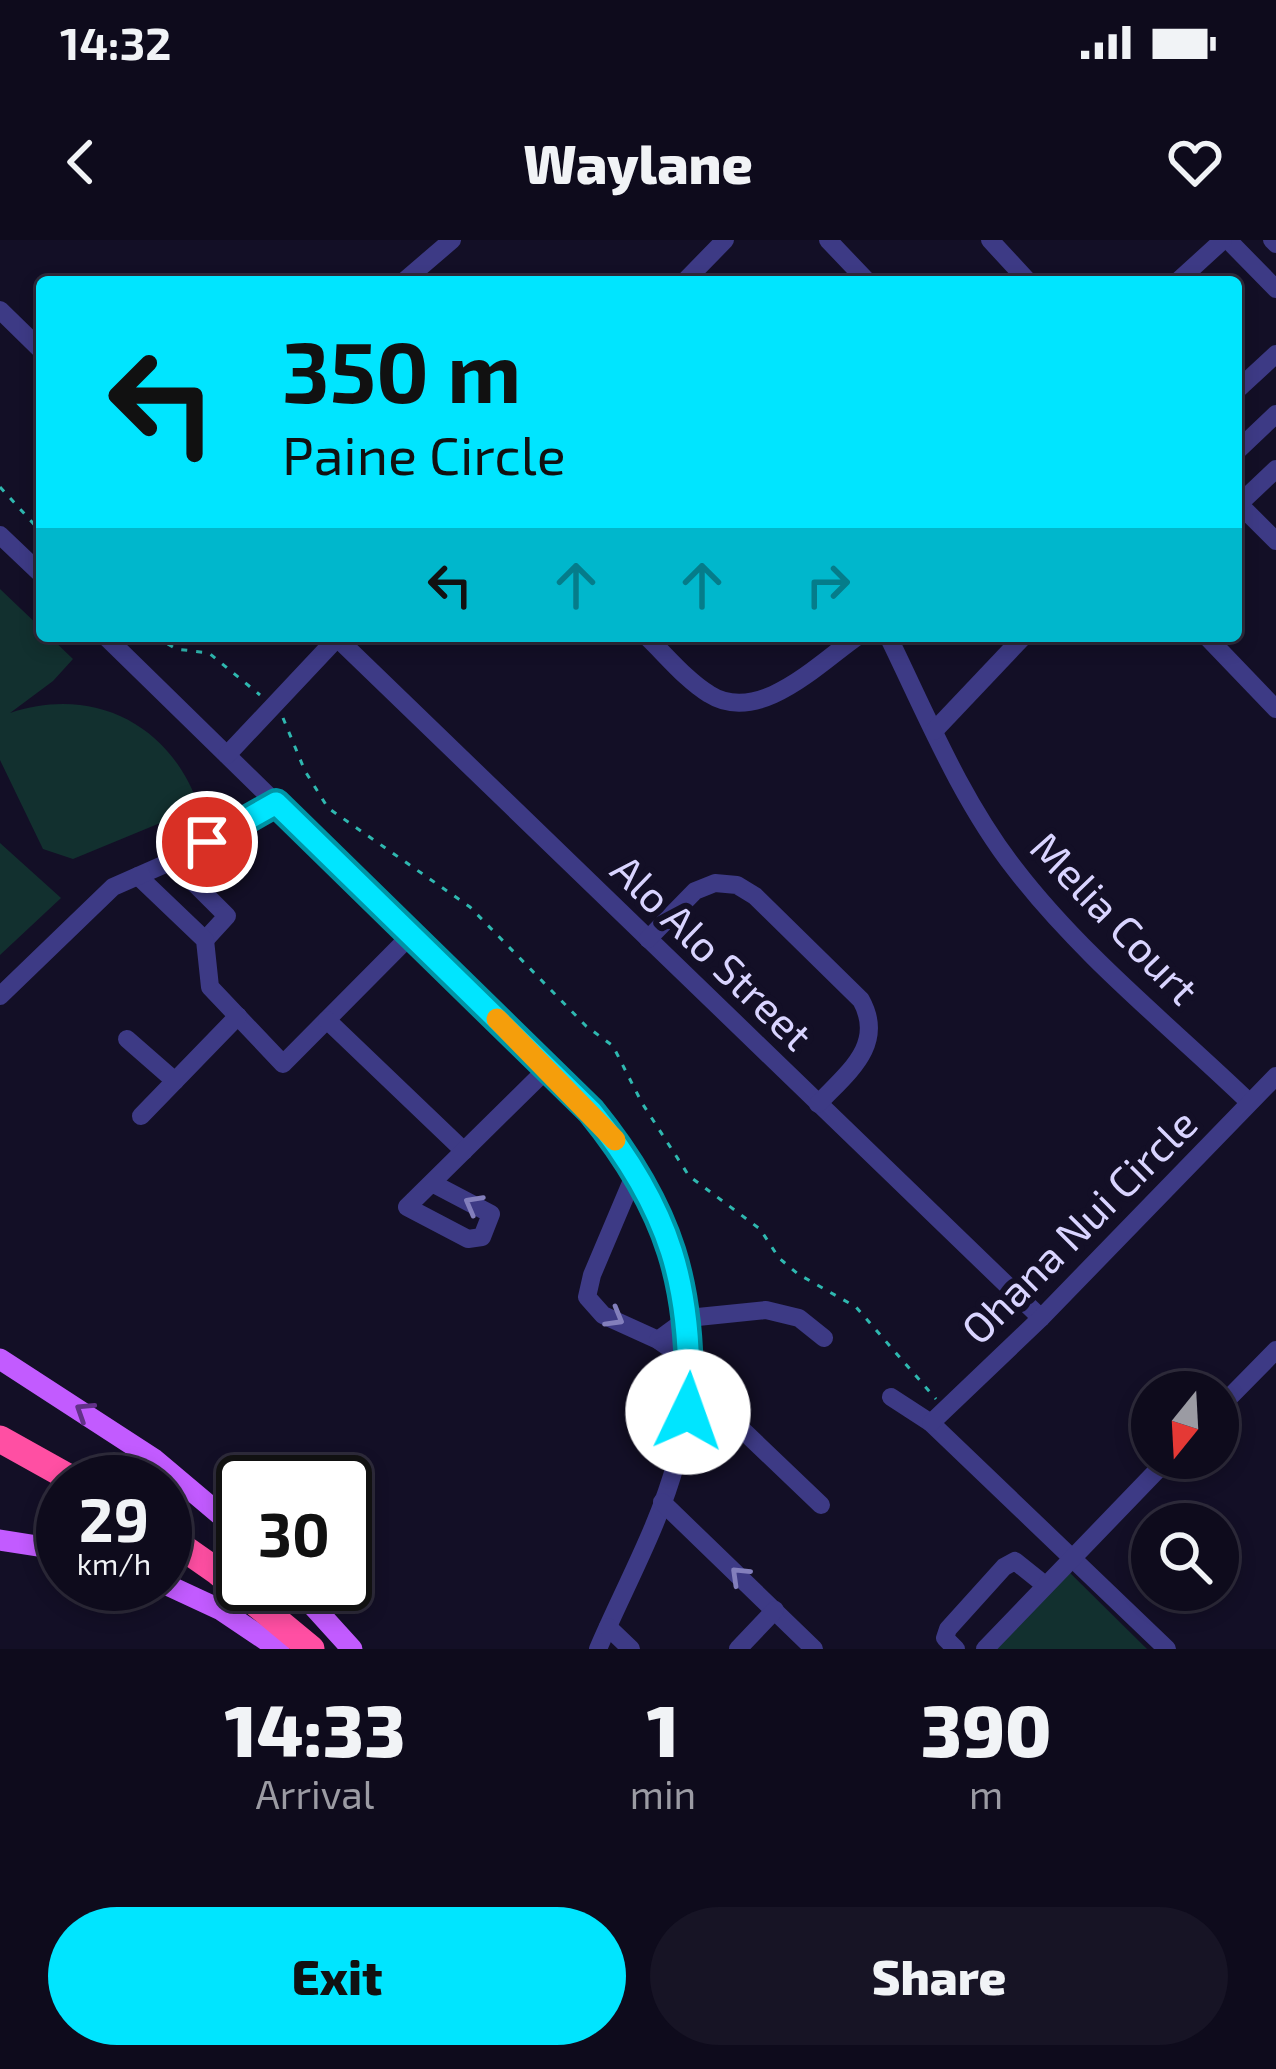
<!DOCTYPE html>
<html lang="en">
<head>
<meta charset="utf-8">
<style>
	body { margin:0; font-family:"Exo 2",sans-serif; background:#171425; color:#f1f3f6; height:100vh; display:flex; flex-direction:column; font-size:45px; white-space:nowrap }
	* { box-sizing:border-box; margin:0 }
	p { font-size:39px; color:#9b9ba3 }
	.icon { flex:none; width:66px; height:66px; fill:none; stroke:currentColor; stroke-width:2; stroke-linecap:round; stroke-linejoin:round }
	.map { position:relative; height:1409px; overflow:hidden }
	.drawer { display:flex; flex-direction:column; background:#0e0b1c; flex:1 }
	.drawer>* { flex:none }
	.hud { position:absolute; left:36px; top:36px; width:1206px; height:366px; border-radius:12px; box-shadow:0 6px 18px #0003,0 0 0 3px #2e2b3b; background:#00e5ff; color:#111; overflow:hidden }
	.needle { width:78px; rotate:198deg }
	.buttons { position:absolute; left:1131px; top:1131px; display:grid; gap:24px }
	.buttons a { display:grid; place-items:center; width:108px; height:108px; border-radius:50%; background:#0e0b1c; box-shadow:0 6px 18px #0003,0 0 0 3px #2e2b3b; font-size:60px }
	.speed { position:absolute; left:36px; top:1215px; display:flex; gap:24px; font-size:60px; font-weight:700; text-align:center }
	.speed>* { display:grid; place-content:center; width:156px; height:156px; border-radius:50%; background:#0e0b1c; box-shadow:0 6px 18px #0003,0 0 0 3px #2e2b3b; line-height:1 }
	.speed small { font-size:30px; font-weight:400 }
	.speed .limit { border:6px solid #111; border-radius:18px; background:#fff; color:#111 }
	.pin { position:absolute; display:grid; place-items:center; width:102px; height:102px; color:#fff; margin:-51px; border:6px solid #fff; border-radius:50%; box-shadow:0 3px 12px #0007 }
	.me { position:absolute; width:132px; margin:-66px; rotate:3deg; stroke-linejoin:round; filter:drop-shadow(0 0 9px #0008) }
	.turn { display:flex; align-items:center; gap:42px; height:252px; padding:0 48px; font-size:54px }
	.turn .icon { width:156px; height:156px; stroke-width:2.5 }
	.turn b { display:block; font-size:84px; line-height:102px }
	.lanes { display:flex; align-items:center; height:114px; padding:0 48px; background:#0003; justify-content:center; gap:60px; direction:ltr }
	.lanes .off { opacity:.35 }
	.eta { display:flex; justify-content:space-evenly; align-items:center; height:204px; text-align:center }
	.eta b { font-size:72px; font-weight:800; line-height:84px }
	.primary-button { display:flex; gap:24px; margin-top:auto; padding:24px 48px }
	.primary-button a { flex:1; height:138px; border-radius:72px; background:#00e5ff; color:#111; font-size:48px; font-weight:800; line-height:138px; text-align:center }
	.primary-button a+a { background:#171425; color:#f1f3f6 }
	.status { display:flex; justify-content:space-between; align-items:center; height:84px; padding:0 60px; background:#0e0b1c; direction:ltr }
	.status svg { height:33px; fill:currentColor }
	header { display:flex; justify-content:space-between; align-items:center; height:156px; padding:0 48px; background:#0e0b1c; font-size:54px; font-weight:800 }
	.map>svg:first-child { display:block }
</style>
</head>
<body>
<div class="status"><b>14:32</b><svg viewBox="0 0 49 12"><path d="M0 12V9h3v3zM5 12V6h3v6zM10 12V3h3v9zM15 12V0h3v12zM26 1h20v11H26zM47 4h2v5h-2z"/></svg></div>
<header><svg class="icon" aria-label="back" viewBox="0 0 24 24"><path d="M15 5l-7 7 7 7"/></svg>Waylane<svg class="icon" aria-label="heart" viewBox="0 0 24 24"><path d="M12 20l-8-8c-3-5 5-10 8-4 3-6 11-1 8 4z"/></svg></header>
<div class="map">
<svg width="1276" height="1409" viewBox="0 0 1276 1409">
	<rect width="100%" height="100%" fill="#130f26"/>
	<g fill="#12302f">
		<path d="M0 349 42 389V396H49L73 419 53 441 10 473C93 445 171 484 199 567L73 619 43 609 0 520Z"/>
		<polygon points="0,603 61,658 0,715"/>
		<polygon points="1063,1326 1147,1409 991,1409"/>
	</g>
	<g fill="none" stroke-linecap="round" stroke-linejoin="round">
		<g stroke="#2fb8b0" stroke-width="3" stroke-dasharray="6 9" stroke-linecap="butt">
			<polyline points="0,247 42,293"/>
			<polyline points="155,396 176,409 209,413 260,455"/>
			<polyline points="283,478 305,531 328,568 470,667 586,786 613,806 642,863 689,936 760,989 779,1018 798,1034 856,1067 936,1159"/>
		</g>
		<g stroke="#3d3a85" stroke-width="18">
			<polyline points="828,0 868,42"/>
			<polyline points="990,0 1029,42"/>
			<polyline points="1228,0 1276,49"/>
			<polyline points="1272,0 1276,4"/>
			<polyline points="403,42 452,0"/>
			<polyline points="684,42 725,0"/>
			<polyline points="1177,42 1223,0"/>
			<polyline points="0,70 42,111"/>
			<polyline points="1236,151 1276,114"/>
			<polyline points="1236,212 1276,174"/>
			<polyline points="1236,261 1276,301"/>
			<polyline points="1239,264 1276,229"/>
			<polyline points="0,295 42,335"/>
			<path d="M105 396 591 871C676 975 713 1089 676 1222 659 1286 624 1348 598 1409"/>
			<polyline points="335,396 1041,1078"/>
			<path d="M646 396C666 415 686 440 709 454 759 486 819 423 858 396"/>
			<path d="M888 396C926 474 961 560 1015 629 1081 715 1171 787 1249 862"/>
			<polyline points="1206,396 1276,469"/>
			<polyline points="934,491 1024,396"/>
			<polyline points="227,515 339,396"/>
			<polyline points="172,621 227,676 205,700"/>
			<polyline points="138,636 205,700 210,747 283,824 411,695"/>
			<path d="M648 699 695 651 715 643 737 645 755 656 861 760C886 805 847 833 818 864"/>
			<polyline points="0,756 113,647 172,621 276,563"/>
			<polyline points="327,780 464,911"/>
			<polyline points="127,799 175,841"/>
			<polyline points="141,876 238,776"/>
			<polyline points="636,931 592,1035 587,1057 603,1075 658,1100 691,1123"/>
			<polyline points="432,943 491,974 482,997 468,999 407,967 548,828"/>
			<polyline points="658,1100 688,1078 766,1070 799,1078 824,1098"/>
			<polyline points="688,1154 710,1159 821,1265"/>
			<polyline points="891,1157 931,1183 1167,1409"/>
			<polyline points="1218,1169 1276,1110"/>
			<polyline points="931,1183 1041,1078 1276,836"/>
			<polyline points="662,1262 814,1409"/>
			<polyline points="608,1387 631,1409"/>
			<polyline points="738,1409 775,1370"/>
			<polyline points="956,1409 945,1398 948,1389 1004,1327 1015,1321 1045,1345"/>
			<polyline points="985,1409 1169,1218"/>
		</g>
		<g stroke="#c25bff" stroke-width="21">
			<polyline points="0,1119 154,1219 243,1294"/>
			<polyline points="0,1300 63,1310"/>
			<polyline points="165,1344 221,1370 279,1409"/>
			<polyline points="293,1344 352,1409"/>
		</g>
		<g stroke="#ff4fa3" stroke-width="27">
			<polyline points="0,1199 77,1242"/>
			<polyline points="165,1295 218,1332 311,1409"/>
		</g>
	</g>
	<defs><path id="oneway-chevron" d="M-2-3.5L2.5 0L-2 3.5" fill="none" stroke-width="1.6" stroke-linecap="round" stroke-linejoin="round" transform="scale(3)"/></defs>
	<g stroke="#837fbc">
		<use href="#oneway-chevron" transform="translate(473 964) rotate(-151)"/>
		<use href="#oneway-chevron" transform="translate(615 1078) rotate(30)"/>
		<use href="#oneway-chevron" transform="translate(739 1335) rotate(-136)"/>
	</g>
	<use stroke="#623188" href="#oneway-chevron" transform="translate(84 1171) rotate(-147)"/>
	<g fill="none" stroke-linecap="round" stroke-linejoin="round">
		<g stroke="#0095a6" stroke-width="30">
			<path id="route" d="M207 602 276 563 591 871C670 968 694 1048 688 1172"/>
		</g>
		<use href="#route" stroke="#00e5ff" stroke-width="21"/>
		<polyline stroke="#f59e0b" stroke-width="21" points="497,779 615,900"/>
	</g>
	<g text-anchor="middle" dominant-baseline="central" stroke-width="12" stroke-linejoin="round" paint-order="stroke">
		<g font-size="42" fill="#d9d4ff" stroke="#130f26">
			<text transform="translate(1116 677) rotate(46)">Melia Court</text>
			<text transform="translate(713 711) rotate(44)">Alo Alo Street</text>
			<text transform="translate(1078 985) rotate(-45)">Ohana Nui Circle</text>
		</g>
	</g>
</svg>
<div class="buttons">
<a><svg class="needle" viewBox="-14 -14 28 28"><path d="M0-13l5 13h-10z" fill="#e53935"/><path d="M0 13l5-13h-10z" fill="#9b9ba3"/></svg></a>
<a><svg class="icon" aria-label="search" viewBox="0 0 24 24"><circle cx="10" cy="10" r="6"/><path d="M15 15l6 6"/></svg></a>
</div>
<div class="speed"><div>29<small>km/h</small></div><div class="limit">30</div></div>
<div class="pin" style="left:207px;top:602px;background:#d93025"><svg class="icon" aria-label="arrive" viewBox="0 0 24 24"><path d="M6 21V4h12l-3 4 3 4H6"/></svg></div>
<svg class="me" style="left:688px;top:1172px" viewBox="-20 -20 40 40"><circle r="19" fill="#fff"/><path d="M0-13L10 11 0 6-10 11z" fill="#00e5ff"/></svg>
<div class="hud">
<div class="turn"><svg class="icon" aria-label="left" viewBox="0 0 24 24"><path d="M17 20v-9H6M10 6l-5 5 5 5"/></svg><div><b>350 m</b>Paine Circle</div></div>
<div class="lanes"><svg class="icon" aria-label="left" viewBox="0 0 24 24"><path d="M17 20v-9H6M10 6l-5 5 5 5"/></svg><svg class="icon off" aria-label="ahead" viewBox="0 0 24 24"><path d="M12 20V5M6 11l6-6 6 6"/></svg><svg class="icon off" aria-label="ahead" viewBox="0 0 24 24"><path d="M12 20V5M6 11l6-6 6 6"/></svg><svg class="icon off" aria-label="right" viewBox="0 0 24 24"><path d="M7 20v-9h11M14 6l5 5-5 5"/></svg></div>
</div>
</div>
<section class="drawer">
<div class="eta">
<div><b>14:33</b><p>Arrival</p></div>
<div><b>1</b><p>min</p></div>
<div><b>390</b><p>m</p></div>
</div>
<div class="primary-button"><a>Exit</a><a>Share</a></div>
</section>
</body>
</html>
